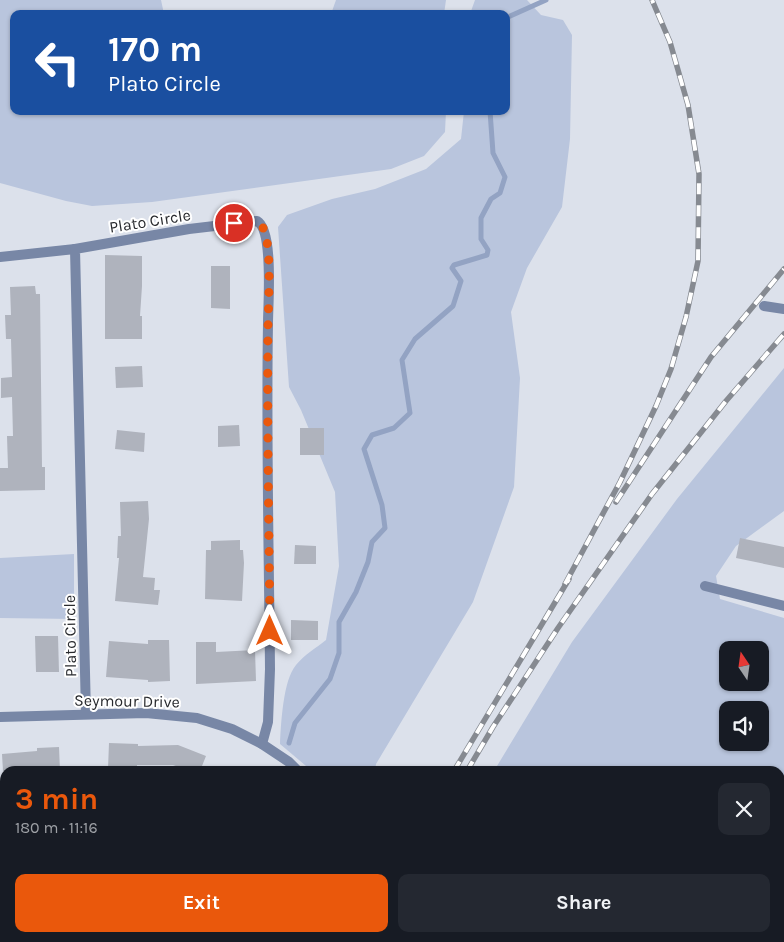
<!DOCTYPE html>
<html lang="en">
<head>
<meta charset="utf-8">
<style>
	body { margin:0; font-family:Karla,sans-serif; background:#242831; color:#f1f3f6; height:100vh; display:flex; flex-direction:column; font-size:19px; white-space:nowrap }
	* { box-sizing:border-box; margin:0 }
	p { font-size:16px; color:#9ea1a6 }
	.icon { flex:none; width:28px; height:28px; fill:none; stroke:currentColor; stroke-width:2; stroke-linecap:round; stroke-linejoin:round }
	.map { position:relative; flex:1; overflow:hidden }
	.side { position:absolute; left:0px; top:766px; width:785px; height:176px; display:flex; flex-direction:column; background:#171b24; border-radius:15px 15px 0 0; box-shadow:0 1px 4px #0004 }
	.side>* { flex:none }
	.guide { position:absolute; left:10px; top:10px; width:500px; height:105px; border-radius:10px; box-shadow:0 1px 4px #0004; background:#1a4fa0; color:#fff; overflow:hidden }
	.needle { width:32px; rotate:347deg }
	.buttons { position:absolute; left:719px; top:641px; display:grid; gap:10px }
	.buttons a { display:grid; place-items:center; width:50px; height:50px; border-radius:10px; background:#171b24; box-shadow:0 1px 4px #0004; font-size:25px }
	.pin { position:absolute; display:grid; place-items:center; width:42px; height:42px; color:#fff; margin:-21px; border:2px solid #fff; border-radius:50%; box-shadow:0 1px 5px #0007 }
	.me { position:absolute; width:55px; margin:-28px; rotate:0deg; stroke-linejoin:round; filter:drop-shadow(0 0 4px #0008) }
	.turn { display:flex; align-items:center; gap:18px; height:105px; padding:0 15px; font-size:22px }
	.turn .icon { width:65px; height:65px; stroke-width:2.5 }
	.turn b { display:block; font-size:35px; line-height:42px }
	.round { display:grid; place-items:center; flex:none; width:52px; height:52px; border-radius:10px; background:#242831 }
	.summary { display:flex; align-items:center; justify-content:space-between; height:85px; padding:0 15px }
	h1 { font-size:30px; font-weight:700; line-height:38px; color:#ea580c }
	.cta { display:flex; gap:10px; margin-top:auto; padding:10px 15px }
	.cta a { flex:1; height:58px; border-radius:10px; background:#ea580c; color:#fff; font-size:20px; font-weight:700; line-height:58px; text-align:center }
	.cta a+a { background:#242831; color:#f1f3f6 }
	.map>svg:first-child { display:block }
</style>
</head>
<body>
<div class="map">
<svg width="784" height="942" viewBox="0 0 784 942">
	<rect width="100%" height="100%" fill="#dce1eb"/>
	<g fill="#b9c5dd" fill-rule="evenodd">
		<polygon points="0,0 161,0 164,14 14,14 14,111 446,111 445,132 424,156 391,169 152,202 92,206 66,201 0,183"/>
		<polygon points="336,0 446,0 444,14 331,14"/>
		<path d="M475 0H527L541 15 563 20 572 35 570 139 562 207 527 268 511 312 520 378 514 487 473 602 376 764 375 771H312L280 744C281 724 283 680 296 665 304 655 316 648 326 640L339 566 335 492 301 410 289 387 278 227 287 215 332 199 375 189 426 169 461 139 464 111H506V14H470Z"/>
		<path d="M784 368V511L736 546 716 576 720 599 784 618V888L780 892V771H494L572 642 677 499ZM728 650H760V682H728ZM728 710H760V742H728Z"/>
		<polygon points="74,554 74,619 0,618 0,558"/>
		<polygon points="0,814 5,816 5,934 0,929"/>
		<polygon points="10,938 329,938 326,942 15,942"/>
		<polygon points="409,938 436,938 442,942 406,942"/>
		<polygon points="516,938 655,938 654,942 527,942"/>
	</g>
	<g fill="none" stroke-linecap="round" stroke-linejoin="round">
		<g stroke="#93a3c3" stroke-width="5">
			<polyline points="506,18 546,0"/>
			<polyline points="289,743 295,723 330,679 339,653 339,622 356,592 368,562 372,542 385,528 382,505 364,449 372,435 394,428 410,413 402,360 415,339 453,306 461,281 452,268 454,265 487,255 488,250 481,239 481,218 491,199 500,193 505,177 493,153 490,111"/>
			<polyline points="157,942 159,938"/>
		</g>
	</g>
	<g fill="#afb3bd">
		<polygon points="105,255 142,256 142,286 140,316 142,316 142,339 105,339"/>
		<polygon points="211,266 230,266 230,309 211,308"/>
		<polygon points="35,286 36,294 40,294 42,467 45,467 45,490 0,491 0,468 8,468 7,436 13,436 12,397 1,398 1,378 12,377 11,339 6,339 5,315 11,315 10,287"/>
		<polygon points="142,366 143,387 116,388 115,367"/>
		<polygon points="239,425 240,446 218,447 218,426"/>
		<rect x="300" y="428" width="24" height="27"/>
		<polygon points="117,430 145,433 144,452 115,449"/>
		<polygon points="148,501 149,519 143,577 155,578 154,590 160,590 158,605 115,601 119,558 117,558 118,536 121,536 120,502"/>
		<polygon points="740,538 784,547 784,568 736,558"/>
		<polygon points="240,540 240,550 243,550 244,563 242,601 205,599 206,550 211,550 211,541"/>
		<polygon points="295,545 316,546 316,564 294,564"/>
		<polygon points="291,620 318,621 318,640 291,640"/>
		<polygon points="35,636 58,636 59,672 36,672"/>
		<polygon points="148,640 169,640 170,681 148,682 148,680 106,677 109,641 148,644"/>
		<polygon points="196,642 216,642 216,652 255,650 256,681 196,684"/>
		<polygon points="109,743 138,744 138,746 178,745 206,756 200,771 190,771 173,765 137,765 137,770 108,769"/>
		<polygon points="59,747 60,771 3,771 2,754 37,751 37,748"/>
	</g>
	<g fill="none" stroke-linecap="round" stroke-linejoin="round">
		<g stroke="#7887a6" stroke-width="10">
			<polyline points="0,257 75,249"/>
			<polyline points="764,306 784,309"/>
			<polyline points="705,586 784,606"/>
			<path d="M86 714 75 249 189 229 257 221C274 230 268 304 268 323 266 438 269 554 270 669L268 722 262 744"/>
		</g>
		<g stroke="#7887a6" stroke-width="10">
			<polyline points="0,717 146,713 197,718 232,729 262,744 289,762 298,771"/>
			<polyline points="484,938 492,942"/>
		</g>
		<g stroke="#868a91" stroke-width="5.5">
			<g id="rail">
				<polyline points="616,502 711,357 784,269"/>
				<polyline points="565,584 620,482 656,406 671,369 686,317 698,261 699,174 688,105 670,42 652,0"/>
				<polyline points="454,771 569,579"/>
				<polyline points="467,771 493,727 558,628 652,494 726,401 784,334"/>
				<polyline points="365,942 368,938"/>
			</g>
		</g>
		<use href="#rail" stroke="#fff" stroke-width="4" stroke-dasharray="11" stroke-linecap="butt"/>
	</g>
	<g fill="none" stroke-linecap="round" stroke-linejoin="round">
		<path stroke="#ea580c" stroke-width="9" stroke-dasharray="0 16.2" d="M234 223C243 222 257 217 262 226 273 244 268 304 268 327 267 428 269 530 270 631"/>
	</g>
	<g text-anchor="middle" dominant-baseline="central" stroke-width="4" stroke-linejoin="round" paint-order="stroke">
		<g font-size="16" fill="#282a2e" stroke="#fff">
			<text transform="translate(150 221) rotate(-9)">Plato Circle</text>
			<text transform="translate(70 636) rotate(-91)">Plato Circle</text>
			<text transform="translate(127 701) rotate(1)">Seymour Drive</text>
		</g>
	</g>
</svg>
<div class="buttons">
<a><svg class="needle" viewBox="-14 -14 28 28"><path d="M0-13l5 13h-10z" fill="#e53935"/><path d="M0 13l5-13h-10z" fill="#9ea1a6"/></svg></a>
<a><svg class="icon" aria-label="sound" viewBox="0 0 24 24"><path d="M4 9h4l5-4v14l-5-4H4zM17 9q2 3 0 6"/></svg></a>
</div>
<div class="pin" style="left:234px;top:223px;background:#d93025"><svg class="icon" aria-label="arrive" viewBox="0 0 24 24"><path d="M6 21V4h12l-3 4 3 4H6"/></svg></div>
<svg class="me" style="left:270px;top:631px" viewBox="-20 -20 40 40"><path d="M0-17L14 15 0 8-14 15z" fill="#ea580c" stroke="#fff" stroke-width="4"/></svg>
<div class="guide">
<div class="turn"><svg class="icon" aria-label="left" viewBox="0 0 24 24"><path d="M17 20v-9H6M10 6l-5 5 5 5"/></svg><div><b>170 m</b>Plato Circle</div></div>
</div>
<section class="side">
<div class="summary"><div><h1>3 min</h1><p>180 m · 11:16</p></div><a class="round"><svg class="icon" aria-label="close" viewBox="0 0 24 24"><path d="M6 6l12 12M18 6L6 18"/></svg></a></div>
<div class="cta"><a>Exit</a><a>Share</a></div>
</section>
</div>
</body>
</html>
